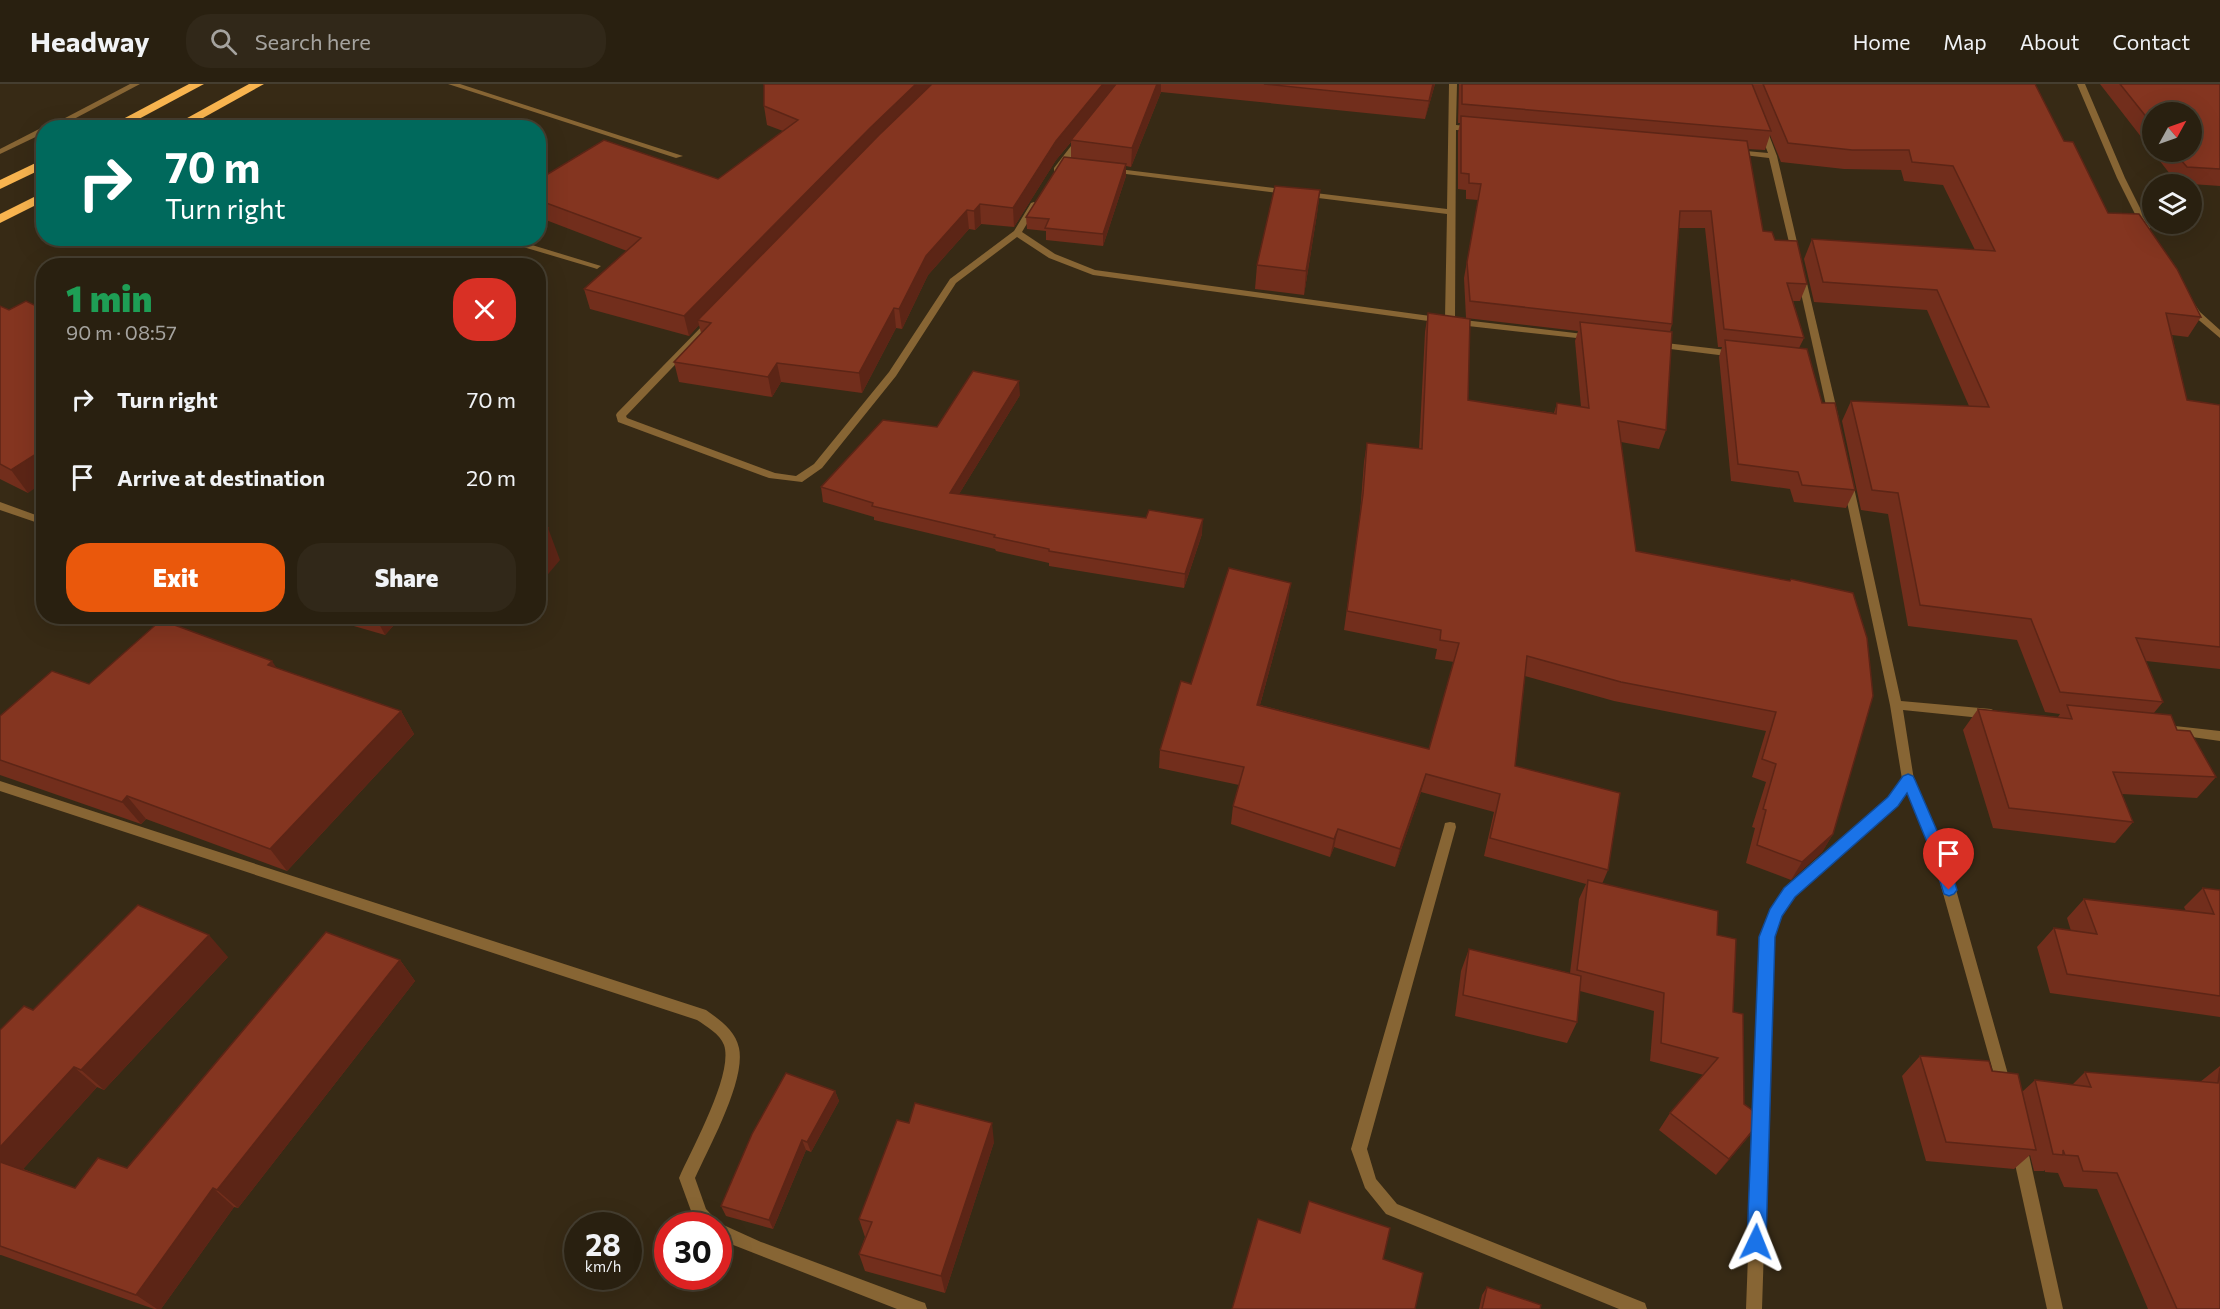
<!DOCTYPE html>
<html lang="en">
<head>
<meta charset="utf-8">
<style>
	body { margin:0; font-family:Commissioner,sans-serif; background:#312819; color:#f1f3f6; height:100vh; display:flex; flex-direction:column; font-size:22px; white-space:nowrap }
	* { box-sizing:border-box; margin:0 }
	p { font-size:20px; color:#a5a39f }
	.icon { flex:none; width:33px; height:33px; fill:none; stroke:currentColor; stroke-width:2; stroke-linecap:round; stroke-linejoin:round }
	.map { position:relative; flex:1; overflow:hidden }
	.side { position:absolute; left:36px; top:174px; width:510px; height:366px; display:flex; flex-direction:column; background:#292010; border-radius:24px; box-shadow:0 6px 24px #0002,0 0 0 2px #453e30 }
	.side>* { flex:none }
	.guide { position:absolute; left:36px; top:36px; width:510px; height:126px; border-radius:24px; box-shadow:0 6px 24px #0002,0 0 0 2px #453e30; background:#00695c; color:#fff; overflow:hidden }
	.needle { width:39px; rotate:50deg }
	.buttons { position:absolute; left:2142px; top:18px; display:grid; gap:12px }
	.buttons a { display:grid; place-items:center; width:60px; height:60px; border-radius:50%; background:#292010; box-shadow:0 6px 24px #0002,0 0 0 2px #453e30; font-size:30px }
	.speed { position:absolute; left:564px; top:1128px; display:flex; gap:12px; font-size:30px; font-weight:700; text-align:center }
	.speed>* { display:grid; place-content:center; width:78px; height:78px; border-radius:50%; background:#292010; box-shadow:0 6px 24px #0002,0 0 0 2px #453e30; line-height:1 }
	.speed small { font-size:15px; font-weight:400 }
	.speed .limit { border:9px solid #d22; background:#fff; color:#111 }
	.pin { position:absolute; display:grid; place-items:center; width:51px; height:51px; color:#fff; margin:-62px -26px; border-radius:50% 50% 50% 0; rotate:-45deg; box-shadow:0 0 6px #0007 }
	.pin .icon { rotate:45deg }
	.me { position:absolute; width:66px; margin:-33px; rotate:2deg; stroke-linejoin:round; filter:drop-shadow(0 0 4px #0008) }
	.turn { display:flex; align-items:center; gap:21px; height:126px; padding:0 30px; font-size:27px }
	.turn .icon { width:78px; height:78px; stroke-width:2.5 }
	.turn b { display:block; font-size:42px; line-height:51px }
	.round { display:grid; place-items:center; flex:none; width:63px; height:63px; border-radius:24px; background:#312819 }
	.overview { display:flex; align-items:center; justify-content:space-between; height:102px; padding:0 30px }
	h1 { font-size:36px; font-weight:800; line-height:45px; color:#1e9e55 }
	.button { display:flex; gap:12px; margin-top:auto; padding:12px 30px }
	.button a { flex:1; height:69px; border-radius:24px; background:#ea580c; color:#fff; font-size:24px; font-weight:800; line-height:69px; text-align:center }
	.button a+a { background:#312819; color:#f1f3f6 }
	ul { padding:0; list-style:none }
	li { display:flex; align-items:center; gap:18px; height:78px; padding:0 30px }
	li div { flex:1 }
	li b { display:block; font-size:22px }
	li em { font-style:normal }
	header { display:flex; align-items:center; gap:36px; box-sizing:border-box; height:84px; padding:0 30px; background:#292010; border-bottom:2px solid #453e30 }
	header strong { font-size:28px }
	nav { display:flex; gap:33px; margin-inline-start:auto; font-size:21px }
	.search { width:420px; height:54px; background:#312819; display:flex; align-items:center; gap:15px; box-sizing:border-box; padding:0 21px; border-radius:24px; color:#a5a39f; font-size:22px }
	.map>svg:first-child { display:block }
</style>
</head>
<body>
<header>
<strong>Headway</strong>
<div class="search"><svg class="icon" aria-label="search" viewBox="0 0 24 24"><circle cx="10" cy="10" r="6"/><path d="M15 15l6 6"/></svg>Search here</div>
<nav><a>Home</a><a>Map</a><a>About</a><a>Contact</a></nav>
</header>
<div class="map">
<svg width="2220" height="1225" viewBox="0 0 2220 1225">
	<rect width="100%" height="100%" fill="#372a15"/>
	<g fill="none" stroke-linecap="round" stroke-linejoin="round">
		<g fill="#876534" fill-rule="evenodd">
			<polygon points="130,0 140,0 57,44 46,44"/>
			<polygon points="41,44 44,44 44,49 0,70 0,65"/>
		</g>
		<g fill="#876534" fill-rule="evenodd">
			<polygon points="448,0 460,0 683,72 676,74"/>
			<polygon points="1449,0 1457,0 1456,41 1475,43 1479,45 1475,47 1456,46 1455,235 1592,251 1597,254 1595,256 1450,240 1093,191 1049,174 1017,153 956,199 896,292 822,384 802,398 769,394 618,338 616,331 617,329 708,236 714,236 714,240 626,332 627,334 775,389 796,392 814,380 889,288 950,195 1014,147 1031,119 1034,118 1038,121 1022,148 1055,170 1095,186 1445,234 1447,130 1110,88 1106,86 1110,84 1447,125"/>
			<polygon points="2077,0 2085,0 2125,94 2150,144 2149,146 2142,144 2117,94"/>
			<polygon points="1759,41 1766,43 1777,72 1800,171 1799,173 1793,173 1792,171 1769,74 1735,70 1731,68 1735,66 1768,69 1758,43"/>
			<polygon points="1078,53 1085,55 1060,88 1054,88 1054,84"/>
			<polygon points="493,154 509,154 601,182 597,185 594,184"/>
			<polygon points="1801,188 1805,191 1839,335 1834,338 1829,335 1797,191"/>
			<polygon points="2191,218 2194,219 2200,228 2220,246 2220,254 2194,232 2186,221"/>
			<polygon points="1657,258 1735,267 1740,270 1735,273 1654,263 1654,259"/>
			<path d="M1848 396 1853 399 1901 617 1991 625 1995 627 1997 630 1995 633 1991 635 1903 626 1914 696 1944 763 2011 1001 2009 1006 2004 1008 1999 1006 1997 1001 1930 763 1907 708C1876 753 1820 775 1789 819 1782 829 1778 841 1774 853L1762 1225H1746L1760 853 1774 820 1785 804 1815 776 1879 724 1902 695 1890 621 1843 399Z"/>
			<polygon points="0,418 44,434 44,441 0,426"/>
			<polygon points="2175,642 2220,647 2220,657 2171,650 2169,647 2171,644"/>
			<path d="M0 697 706 926C720 936 735 946 739 964 746 996 709 1063 695 1094L706 1125 719 1139 761 1158 919 1217 925 1219 927 1225H897L718 1155V1142H700L694 1135 679 1094C691 1066 734 990 724 961 720 950 706 942 697 936L0 707Z"/>
			<polygon points="1450,738 1455,739 1456,743 1367,1065 1376,1095 1397,1120 1645,1219 1647,1225 1619,1225 1386,1130 1365,1104 1351,1065 1444,743 1445,739"/>
			<polygon points="2019,1055 2024,1057 2027,1062 2063,1225 2047,1225 2011,1062 2014,1057"/>
		</g>
		<g fill="#f8b44f" fill-rule="evenodd">
			<polygon points="189,0 204,0 122,44 106,44"/>
			<polygon points="249,0 264,0 185,44 169,44"/>
			<polygon points="44,75 44,84 0,105 0,96"/>
			<polygon points="44,108 44,117 0,139 0,130"/>
		</g>
	</g>
	<g fill="#722e1c" fill-rule="evenodd">
		<polygon points="764,0 1435,0 1425,35 1161,8 1131,83 1126,82 1126,92 1103,162 1046,156 1046,147 1027,145 1026,133 1071,73 1071,58 1056,76 1014,143 981,140 975,146 969,145 928,191 902,245 896,244 862,309 781,298 772,313 679,298 674,278 701,249 699,241 689,252 590,225 584,205 627,167 538,133 538,96 718,95 783,47 767,41 764,22"/>
		<polygon points="1459,0 2035,0 2064,57 2108,129 2201,233 2188,253 2172,251 2187,316 2220,321 2220,585 2146,577 2163,618 2153,630 2177,646 2216,693 2197,714 2122,710 2133,738 2115,759 1993,744 1963,646 1978,625 2058,633 2060,630 2045,628 2017,556 1908,542 1888,430 1861,426 1842,337 1851,317 1969,322 1927,226 1814,218 1804,175 1812,155 1975,166 1943,101 1904,97 1901,86 1844,85 1781,78 1770,51 1765,66 1748,65 1763,147 1775,156 1807,200 1800,217 1793,217 1804,254 1799,264 1822,319 1855,406 1846,424 1794,418 1790,405 1731,397 1719,273 1722,263 1718,263 1705,144 1679,144 1672,240 1670,248 1666,346 1659,365 1621,358 1636,467 1790,497 1791,495 1833,750 1822,768 1791,796 1746,779 1755,744 1752,743 1766,698 1752,693 1766,647 1614,617 1525,592 1515,682 1608,786 1602,800 1717,851 1733,928 1744,1020 1750,1051 1716,1091 1659,1046 1670,1029 1704,991 1650,977 1654,927 1580,907 1577,938 1567,959 1455,932 1461,887 1469,865 1570,889 1579,815 1586,800 1484,772 1494,728 1421,708 1395,783 1334,763 1330,773 1231,740 1233,722 1239,701 1159,684 1160,666 1191,600 1288,518 1260,621 1429,665 1454,578 1435,575 1437,565 1344,546 1360,430 1364,378 1367,359 1419,365 1425,248 1428,229 1468,316 1554,329 1557,319 1581,323 1575,257 1578,247 1466,234 1464,194 1478,116 1466,115 1466,106 1458,105 1458,48 1460,39 1458,39"/>
		<path d="M2100 0H2220V102L2177 99ZM2152 28 2192 68H2152Z"/>
		<polygon points="1320,106 1317,130 1304,211 1255,205 1257,181"/>
		<polygon points="0,222 28,409 0,395"/>
		<polygon points="1020,311 959,410 1202,450 1184,504 1049,482 1049,479 996,467 995,465 874,436 874,433 823,418 821,403 937,343"/>
		<polygon points="319,532 402,532 385,551"/>
		<polygon points="277,584 401,627 414,650 287,787 146,735 141,740 0,691 0,632 89,600"/>
		<polygon points="2203,804 2220,806 2220,933 2050,909 2037,863 2054,844 2071,847 2067,834 2084,815 2186,827 2184,823"/>
		<polygon points="228,873 104,1006 97,1003 23,1085 75,1104 127,1084 400,876 415,897 238,1124 234,1123 161,1225 154,1225 1,1171 0,1171 0,946 33,926"/>
		<polygon points="1920,972 2022,1008 2035,996 2072,1001 2085,988 2200,998 2220,982 2220,1225 2148,1225 2097,1105 2064,1103 2058,1089 2045,1088 2045,1086 2044,1087 2034,1087 2030,1071 2014,1085 1926,1077 1902,992"/>
		<polygon points="835,1007 839,1017 811,1068 806,1066 773,1145 726,1132 721,1122"/>
		<polygon points="994,1058 945,1209 865,1187 859,1170 865,1153 859,1135"/>
		<polygon points="1487,1203 1540,1225 1479,1225 1482,1211"/>
	</g>
	<g fill="#5c2516">
		<polygon points="916,0 938,0 698,236 699,241 689,252 684,232 870,44"/>
		<polygon points="1103,0 1118,0 1056,76 1014,143 1013,124 1056,57"/>
		<polygon points="1157,0 1161,0 1161,8 1131,83 1132,64"/>
		<polygon points="1433,0 1435,0 1425,35 1429,17"/>
		<polygon points="1126,80 1126,92 1103,162 1103,150"/>
		<polygon points="1320,106 1317,130 1304,211 1306,187"/>
		<polygon points="980,120 981,140 975,146 974,127"/>
		<polygon points="967,126 969,145 928,191 902,245 899,225 926,172"/>
		<polygon points="894,224 896,244 862,309 859,289"/>
		<polygon points="777,279 781,298 772,313 768,293"/>
		<polygon points="1019,297 1020,311 951,423 950,409"/>
		<polygon points="44,365 44,398 28,409 11,386"/>
		<polygon points="1203,435 1202,450 1184,504 1185,490"/>
		<polygon points="548,444 560,476 538,502 538,455"/>
		<polygon points="1291,499 1288,518 1255,639 1257,621"/>
		<polygon points="375,532 402,532 385,551"/>
		<polygon points="272,577 287,600 268,581"/>
		<polygon points="401,627 414,650 287,787 270,765"/>
		<polygon points="1426,690 1421,708 1395,783 1400,765"/>
		<polygon points="127,712 146,735 141,740 122,718"/>
		<polygon points="1338,745 1334,763 1330,773 1334,755"/>
		<polygon points="1833,750 1822,768 1791,796 1802,778"/>
		<polygon points="209,851 228,873 104,1006 81,986"/>
		<polygon points="400,876 415,897 238,1124 217,1106"/>
		<polygon points="74,983 97,1003 16,1093 0,1082 0,1063"/>
		<polygon points="835,1007 839,1017 811,1068 807,1058"/>
		<polygon points="1763,1034 1750,1051 1716,1091 1729,1075"/>
		<polygon points="992,1039 994,1058 945,1209 941,1192"/>
		<polygon points="802,1056 806,1066 773,1145 769,1136"/>
		<polygon points="213,1104 234,1123 161,1225 157,1225 136,1211"/>
	</g>
	<g fill="#843520" stroke="#5c2516" stroke-width="1.5">
		<polygon points="764,0 916,0 870,44 684,232 584,205 641,154 538,116 538,96 604,56 718,95 798,36 764,22"/>
		<polygon points="932,0 1103,0 1056,57 1013,124 980,120 974,127 967,126 926,172 899,225 894,224 859,289 777,279 768,293 674,278 711,239 698,236 879,51"/>
		<polygon points="1116,0 1157,0 1132,64 1071,56"/>
		<polygon points="1264,0 1433,0 1429,17"/>
		<polygon points="1462,0 1752,0 1771,47 1462,20"/>
		<polygon points="1763,0 2035,0 2064,57 2073,58 2108,129 2139,130 2177,185 2201,233 2166,229 2187,316 2220,321 2220,563 2136,554 2163,618 2060,608 2031,535 1920,521 1898,409 1872,406 1851,317 1989,323 1937,206 1823,198 1812,155 1995,167 1953,82 1912,78 1909,66 1852,66 1788,59"/>
		<polygon points="2120,0 2220,0 2220,85 2187,83 2174,68 2192,68 2192,28 2152,28 2152,40"/>
		<polygon points="1461,32 1747,57 1763,147 1772,148 1775,156 1797,157 1807,200 1787,199 1804,254 1724,245 1711,127 1680,127 1672,240 1470,217 1467,178 1481,100 1469,99 1469,90 1461,89"/>
		<polygon points="1064,73 1126,80 1103,150 1045,144 1049,135 1026,133"/>
		<polygon points="1275,102 1320,106 1306,187 1257,181"/>
		<polygon points="44,216 44,365 11,386 0,380 0,222 9,226 26,217 34,221"/>
		<polygon points="1428,229 1470,235 1468,316 1556,330 1557,319 1589,324 1580,238 1672,248 1666,346 1618,337 1636,467 1790,497 1791,495 1853,509 1867,554 1873,612 1833,750 1802,778 1757,761 1766,726 1763,725 1776,680 1762,675 1776,628 1621,598 1527,572 1515,682 1620,709 1608,786 1490,754 1500,710 1426,690 1400,765 1338,745 1334,755 1233,722 1244,683 1160,666 1181,597 1191,600 1229,484 1291,499 1257,621 1429,665 1459,559 1440,556 1441,546 1347,527 1363,410 1367,359 1422,365"/>
		<polygon points="1725,256 1807,265 1822,319 1835,319 1855,406 1802,401 1798,388 1738,380"/>
		<polygon points="973,287 1019,297 950,409 1146,434 1149,426 1203,435 1185,490 1049,467 1049,465 994,453 995,451 872,422 873,419 821,403 883,336 937,343"/>
		<polygon points="538,442 548,444 538,455"/>
		<polygon points="161,536 272,577 268,581 401,627 270,765 127,712 122,718 0,676 0,632 52,587 89,600"/>
		<polygon points="2067,621 2171,631 2177,646 2190,647 2216,693 2113,688 2133,738 2009,724 1978,625 2072,635"/>
		<polygon points="1588,796 1718,827 1717,851 1736,855 1733,928 1743,930 1744,1020 1763,1034 1729,1075 1670,1029 1718,974 1661,959 1664,909 1577,886"/>
		<polygon points="2203,804 2220,806 2220,912 2067,890 2054,844 2097,850 2084,815 2214,830"/>
		<polygon points="138,821 209,851 81,986 74,983 0,1063 0,946 24,922 33,926"/>
		<polygon points="326,848 400,876 217,1106 213,1104 136,1211 0,1162 0,1078 75,1104 98,1074 127,1084"/>
		<polygon points="1469,865 1581,892 1577,938 1463,911"/>
		<polygon points="1920,972 1989,977 1992,987 2018,990 2036,1066 1946,1058"/>
		<polygon points="2220,984 2220,1225 2177,1225 2117,1089 2083,1087 2078,1072 2065,1071 2063,1066 2063,1071 2053,1070 2035,996 2091,1003 2085,988 2218,999"/>
		<polygon points="786,989 835,1007 807,1058 802,1056 769,1136 721,1122 752,1050"/>
		<polygon points="915,1019 992,1039 941,1192 859,1170 872,1138 859,1135 897,1036 909,1039"/>
		<polygon points="1309,1117 1390,1144 1383,1175 1423,1189 1415,1225 1232,1225 1258,1135 1300,1149"/>
		<polygon points="1487,1203 1541,1221 1540,1225 1482,1225"/>
	</g>
	<polygon fill="#1a73e8" stroke="#114b97" stroke-width="1.5" points="1908,690 1913,692 1915,696 1944,763 1957,806 1954,810 1949,812 1944,810 1929,763 1907,709 1898,722 1795,813 1782,832 1775,853 1766,1158 1763,1164 1756,1167 1750,1164 1747,1158 1759,853 1770,825 1784,804 1888,713 1903,692"/>
</svg>
<div class="buttons">
<a><svg class="needle" viewBox="-14 -14 28 28"><path d="M0-13l5 13h-10z" fill="#e53935"/><path d="M0 13l5-13h-10z" fill="#a5a39f"/></svg></a>
<a><svg class="icon" aria-label="layers" viewBox="0 0 24 24"><path d="M12 4l9 5-9 5-9-5zM3 14l9 5 9-5"/></svg></a>
</div>
<div class="speed"><div>28<small>km/h</small></div><div class="limit">30</div></div>
<div class="pin" style="left:1949px;top:806px;background:#d93025"><svg class="icon" aria-label="arrive" viewBox="0 0 24 24"><path d="M6 21V4h12l-3 4 3 4H6"/></svg></div>
<svg class="me" style="left:1756px;top:1158px" viewBox="-20 -20 40 40"><path d="M0-17L14 15 0 8-14 15z" fill="#1a73e8" stroke="#fff" stroke-width="4"/></svg>
<div class="guide">
<div class="turn"><svg class="icon" aria-label="right" viewBox="0 0 24 24"><path d="M7 20v-9h11M14 6l5 5-5 5"/></svg><div><b>70 m</b>Turn right</div></div>
</div>
<section class="side">
<div class="overview"><div><h1>1 min</h1><p>90 m · 08:57</p></div><a class="round" style="background:#d93025;color:#fff"><svg class="icon" aria-label="close" viewBox="0 0 24 24"><path d="M6 6l12 12M18 6L6 18"/></svg></a></div>
<ul>
<li><svg class="icon" aria-label="right" viewBox="0 0 24 24"><path d="M7 20v-9h11M14 6l5 5-5 5"/></svg><div><b>Turn right</b></div><em>70 m</em></li>
<li><svg class="icon" aria-label="arrive" viewBox="0 0 24 24"><path d="M6 21V4h12l-3 4 3 4H6"/></svg><div><b>Arrive at destination</b></div><em>20 m</em></li>
</ul>
<div class="button"><a>Exit</a><a>Share</a></div>
</section>
</div>
</body>
</html>
